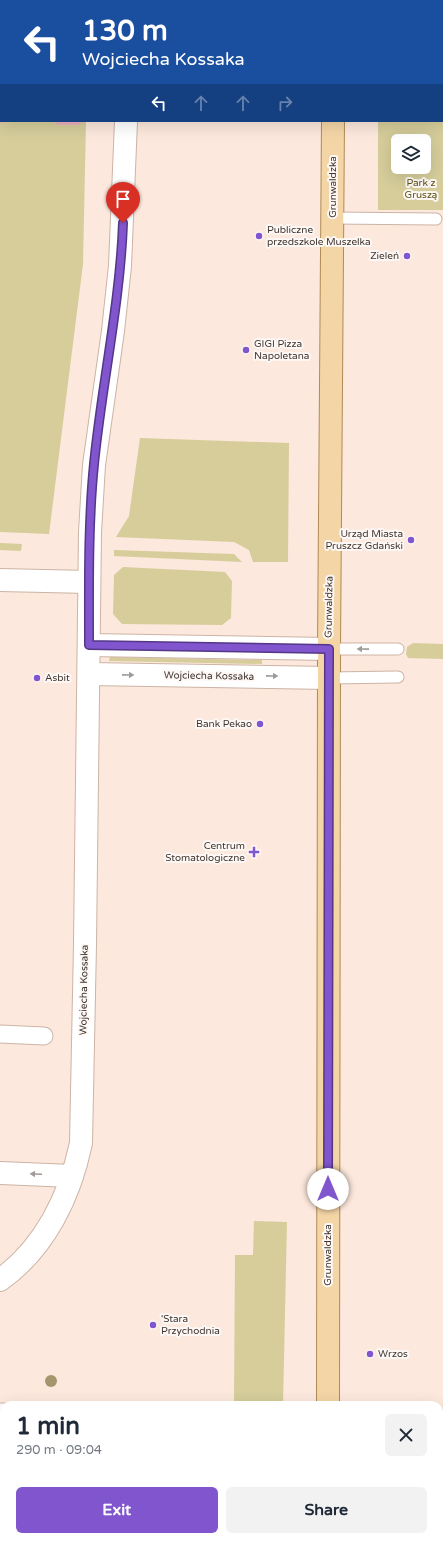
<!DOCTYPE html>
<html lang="en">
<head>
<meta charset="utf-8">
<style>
	body { margin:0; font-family:"Varela Round",sans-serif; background:#f2f2f3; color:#1f2937; height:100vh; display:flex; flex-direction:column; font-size:15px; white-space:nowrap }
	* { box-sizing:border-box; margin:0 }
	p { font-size:13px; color:#747a83 }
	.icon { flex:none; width:22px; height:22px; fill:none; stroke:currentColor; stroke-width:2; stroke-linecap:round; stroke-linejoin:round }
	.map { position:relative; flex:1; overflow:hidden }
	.sheet { position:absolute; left:0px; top:1401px; width:443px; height:140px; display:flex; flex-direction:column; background:#fff; border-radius:12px 12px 0 0; box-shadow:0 4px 16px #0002 }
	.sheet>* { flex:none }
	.guide { position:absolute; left:0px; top:0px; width:443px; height:122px; box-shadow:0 4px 16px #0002; background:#1a4fa0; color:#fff; overflow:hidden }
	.buttons { position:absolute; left:391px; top:134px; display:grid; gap:8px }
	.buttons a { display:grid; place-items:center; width:40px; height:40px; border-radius:6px; background:#fff; box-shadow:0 4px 16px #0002; font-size:20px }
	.pin { position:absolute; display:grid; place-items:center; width:34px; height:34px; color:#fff; margin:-41px -17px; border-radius:50% 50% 50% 0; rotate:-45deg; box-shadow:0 0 4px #0007 }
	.pin .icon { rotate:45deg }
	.me { position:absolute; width:44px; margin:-22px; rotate:0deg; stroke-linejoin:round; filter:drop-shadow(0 0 3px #0008) }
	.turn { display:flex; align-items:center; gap:14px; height:84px; padding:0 16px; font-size:18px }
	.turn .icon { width:52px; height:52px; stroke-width:2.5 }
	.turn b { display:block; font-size:28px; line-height:34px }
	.lanes { display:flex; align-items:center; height:38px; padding:0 16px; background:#0003; justify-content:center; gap:20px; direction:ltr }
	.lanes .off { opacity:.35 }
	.round { display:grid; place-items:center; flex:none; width:42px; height:42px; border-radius:6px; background:#f2f2f3 }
	.head { display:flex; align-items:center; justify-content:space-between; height:68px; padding:0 16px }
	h1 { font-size:24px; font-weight:700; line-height:30px }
	.action { display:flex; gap:8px; margin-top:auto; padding:8px 16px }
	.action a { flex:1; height:46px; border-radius:6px; background:#8155ce; color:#fff; font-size:16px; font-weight:700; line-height:46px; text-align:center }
	.action a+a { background:#f2f2f3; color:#1f2937 }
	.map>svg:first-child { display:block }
</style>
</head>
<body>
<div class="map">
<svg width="443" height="1541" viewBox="0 0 443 1541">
	<rect width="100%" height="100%" fill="#fce8dc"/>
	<g fill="#d6cd9b" fill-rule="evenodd">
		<polygon points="0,0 89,0 1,1 1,121 86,121 83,264 49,534 0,532"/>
		<path d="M359 0H443V210H378V121H442V1ZM398 141H424V167H398Z"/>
		<polygon points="140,438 289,443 288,562 253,562 249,550 234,542 116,537 129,516"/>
		<polygon points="0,543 22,544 21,551 0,550"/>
		<polygon points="114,550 234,554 242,562 114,556"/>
		<polygon points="123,567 225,572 232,581 231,618 222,625 122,624 113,614 114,575"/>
		<polygon points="413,643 443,644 443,659 408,658 406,654 407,647"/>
		<polygon points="110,657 262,660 262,664 109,661"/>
		<polygon points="254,1221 287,1222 283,1405 234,1402 235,1255 253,1255"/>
		<polygon points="439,1493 443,1493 443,1541 389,1541 389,1537 439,1537"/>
	</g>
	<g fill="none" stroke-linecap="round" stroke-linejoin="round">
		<g stroke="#ecb0bb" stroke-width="8">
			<polyline points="0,119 1,119"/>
			<polyline points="59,121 77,121"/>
		</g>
		<g stroke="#ccb4a6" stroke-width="13">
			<g id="service">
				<polyline points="333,218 436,219"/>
				<polyline points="329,649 398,649"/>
				<polyline points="329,678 398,677"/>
				<polyline points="0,1409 4,1409"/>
				<polyline points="163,1537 166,1541"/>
			</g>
		</g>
		<g stroke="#ccb4a6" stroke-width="19">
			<polyline id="pedestrian" points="0,1034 44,1036"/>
		</g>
		<g stroke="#ccb4a6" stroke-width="24">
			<g id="minor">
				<polyline points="127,1 127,0"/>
				<polyline points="0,580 89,582"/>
				<polyline points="89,645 329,649"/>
				<polyline points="89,674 329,678"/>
				<polyline points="0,1173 72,1176"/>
				<path d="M0 1280C45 1248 70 1196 81 1143L85 944 90 532 94 465 113 331 120 266 126 121"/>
			</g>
		</g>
		<g stroke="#b08b56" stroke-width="24">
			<g id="primary">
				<polyline points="333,1 333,0"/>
				<polyline points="328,1405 329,649 333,121"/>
				<polyline points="329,1541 329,1537"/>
			</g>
		</g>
		<use href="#service" stroke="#fff" stroke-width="11"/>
		<use href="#pedestrian" stroke="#fff" stroke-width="17"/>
		<use href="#minor" stroke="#fff" stroke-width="22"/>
		<use href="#primary" stroke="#f4d5a6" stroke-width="22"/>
	</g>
	<circle fill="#a4966d" cx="51" cy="1381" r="6"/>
	<defs><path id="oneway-solid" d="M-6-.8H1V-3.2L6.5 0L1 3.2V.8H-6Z"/></defs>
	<g fill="#a09a98">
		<use href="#oneway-solid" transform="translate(363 649) rotate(-179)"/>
		<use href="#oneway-solid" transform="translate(128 675) rotate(1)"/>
		<use href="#oneway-solid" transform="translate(272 676) rotate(1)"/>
		<use href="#oneway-solid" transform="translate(36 1174) rotate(-178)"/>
	</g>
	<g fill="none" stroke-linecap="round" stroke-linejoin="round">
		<g stroke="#543786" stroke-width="10">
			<path id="route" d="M123 223C120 304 102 383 94 464 88 524 89 585 89 645L329 649 328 1189"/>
		</g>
		<use href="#route" stroke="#8155ce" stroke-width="7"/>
	</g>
	<g fill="#8155ce" stroke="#fdf8f5" stroke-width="1.5">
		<circle cx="259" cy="236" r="4"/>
		<circle cx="407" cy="256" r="4"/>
		<circle cx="246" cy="350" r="4"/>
		<circle cx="411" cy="540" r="4"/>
		<circle cx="37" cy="678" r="4"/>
		<circle cx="260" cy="724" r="4"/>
		<path d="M252 846h4v4h4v4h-4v4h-4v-4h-4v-4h4z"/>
		<circle cx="153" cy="1325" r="4"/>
		<circle cx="370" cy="1354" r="4"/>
	</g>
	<g text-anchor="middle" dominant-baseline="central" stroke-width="4" stroke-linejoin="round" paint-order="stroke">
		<g font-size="10" fill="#5c5213" stroke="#fdf8f5">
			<text x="421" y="183">Park z<tspan x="421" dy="12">Gruszą</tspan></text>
		</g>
		<g font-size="10" fill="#403630" stroke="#fdf8f5">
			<text transform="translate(333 187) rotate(-90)">Grunwaldzka</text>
			<text transform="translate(329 607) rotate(-89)">Grunwaldzka</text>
			<text transform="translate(209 676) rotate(1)">Wojciecha Kossaka</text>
			<text transform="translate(84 990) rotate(-89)">Wojciecha Kossaka</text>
			<text transform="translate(328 1255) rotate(-90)">Grunwaldzka</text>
		</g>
		<g font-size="10" fill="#403630" stroke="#fdf8f5" text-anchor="start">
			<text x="267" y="230">Publiczne<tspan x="267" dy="12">przedszkole Muszelka</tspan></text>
			<text x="399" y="256" text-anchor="end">Zieleń</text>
			<text x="254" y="344">GIGI Pizza<tspan x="254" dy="12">Napoletana</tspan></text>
			<text x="403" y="534" text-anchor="end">Urząd Miasta<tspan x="403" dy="12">Pruszcz Gdański</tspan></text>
			<text x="45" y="678">Asbit</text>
			<text x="252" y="724" text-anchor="end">Bank Pekao</text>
			<text x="245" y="846" text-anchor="end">Centrum<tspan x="245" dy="12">Stomatologiczne</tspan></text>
			<text x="161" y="1319">'Stara<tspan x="161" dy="12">Przychodnia</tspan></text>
			<text x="378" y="1354">Wrzos</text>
		</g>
	</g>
</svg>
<div class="buttons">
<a><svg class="icon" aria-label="layers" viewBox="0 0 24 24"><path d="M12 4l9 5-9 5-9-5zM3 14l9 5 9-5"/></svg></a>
</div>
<div class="pin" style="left:123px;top:223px;background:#d93025"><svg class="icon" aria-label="arrive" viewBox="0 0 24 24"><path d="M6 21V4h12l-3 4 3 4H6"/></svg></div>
<svg class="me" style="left:328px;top:1189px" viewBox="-20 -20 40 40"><circle r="19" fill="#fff"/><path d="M0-13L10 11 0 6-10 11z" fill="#8155ce"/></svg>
<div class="guide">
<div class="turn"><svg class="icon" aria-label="left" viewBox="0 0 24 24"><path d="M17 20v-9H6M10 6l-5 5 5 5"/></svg><div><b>130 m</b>Wojciecha Kossaka</div></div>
<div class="lanes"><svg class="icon" aria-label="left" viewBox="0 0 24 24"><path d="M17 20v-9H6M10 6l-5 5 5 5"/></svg><svg class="icon off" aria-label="ahead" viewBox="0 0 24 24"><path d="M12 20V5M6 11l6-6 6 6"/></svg><svg class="icon off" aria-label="ahead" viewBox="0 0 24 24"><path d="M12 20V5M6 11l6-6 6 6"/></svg><svg class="icon off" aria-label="right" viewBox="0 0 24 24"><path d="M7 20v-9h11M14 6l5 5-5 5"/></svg></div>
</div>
<section class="sheet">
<div class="head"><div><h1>1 min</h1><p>290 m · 09:04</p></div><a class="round"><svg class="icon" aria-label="close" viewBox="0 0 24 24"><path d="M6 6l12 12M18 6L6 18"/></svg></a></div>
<div class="action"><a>Exit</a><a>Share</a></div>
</section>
</div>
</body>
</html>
